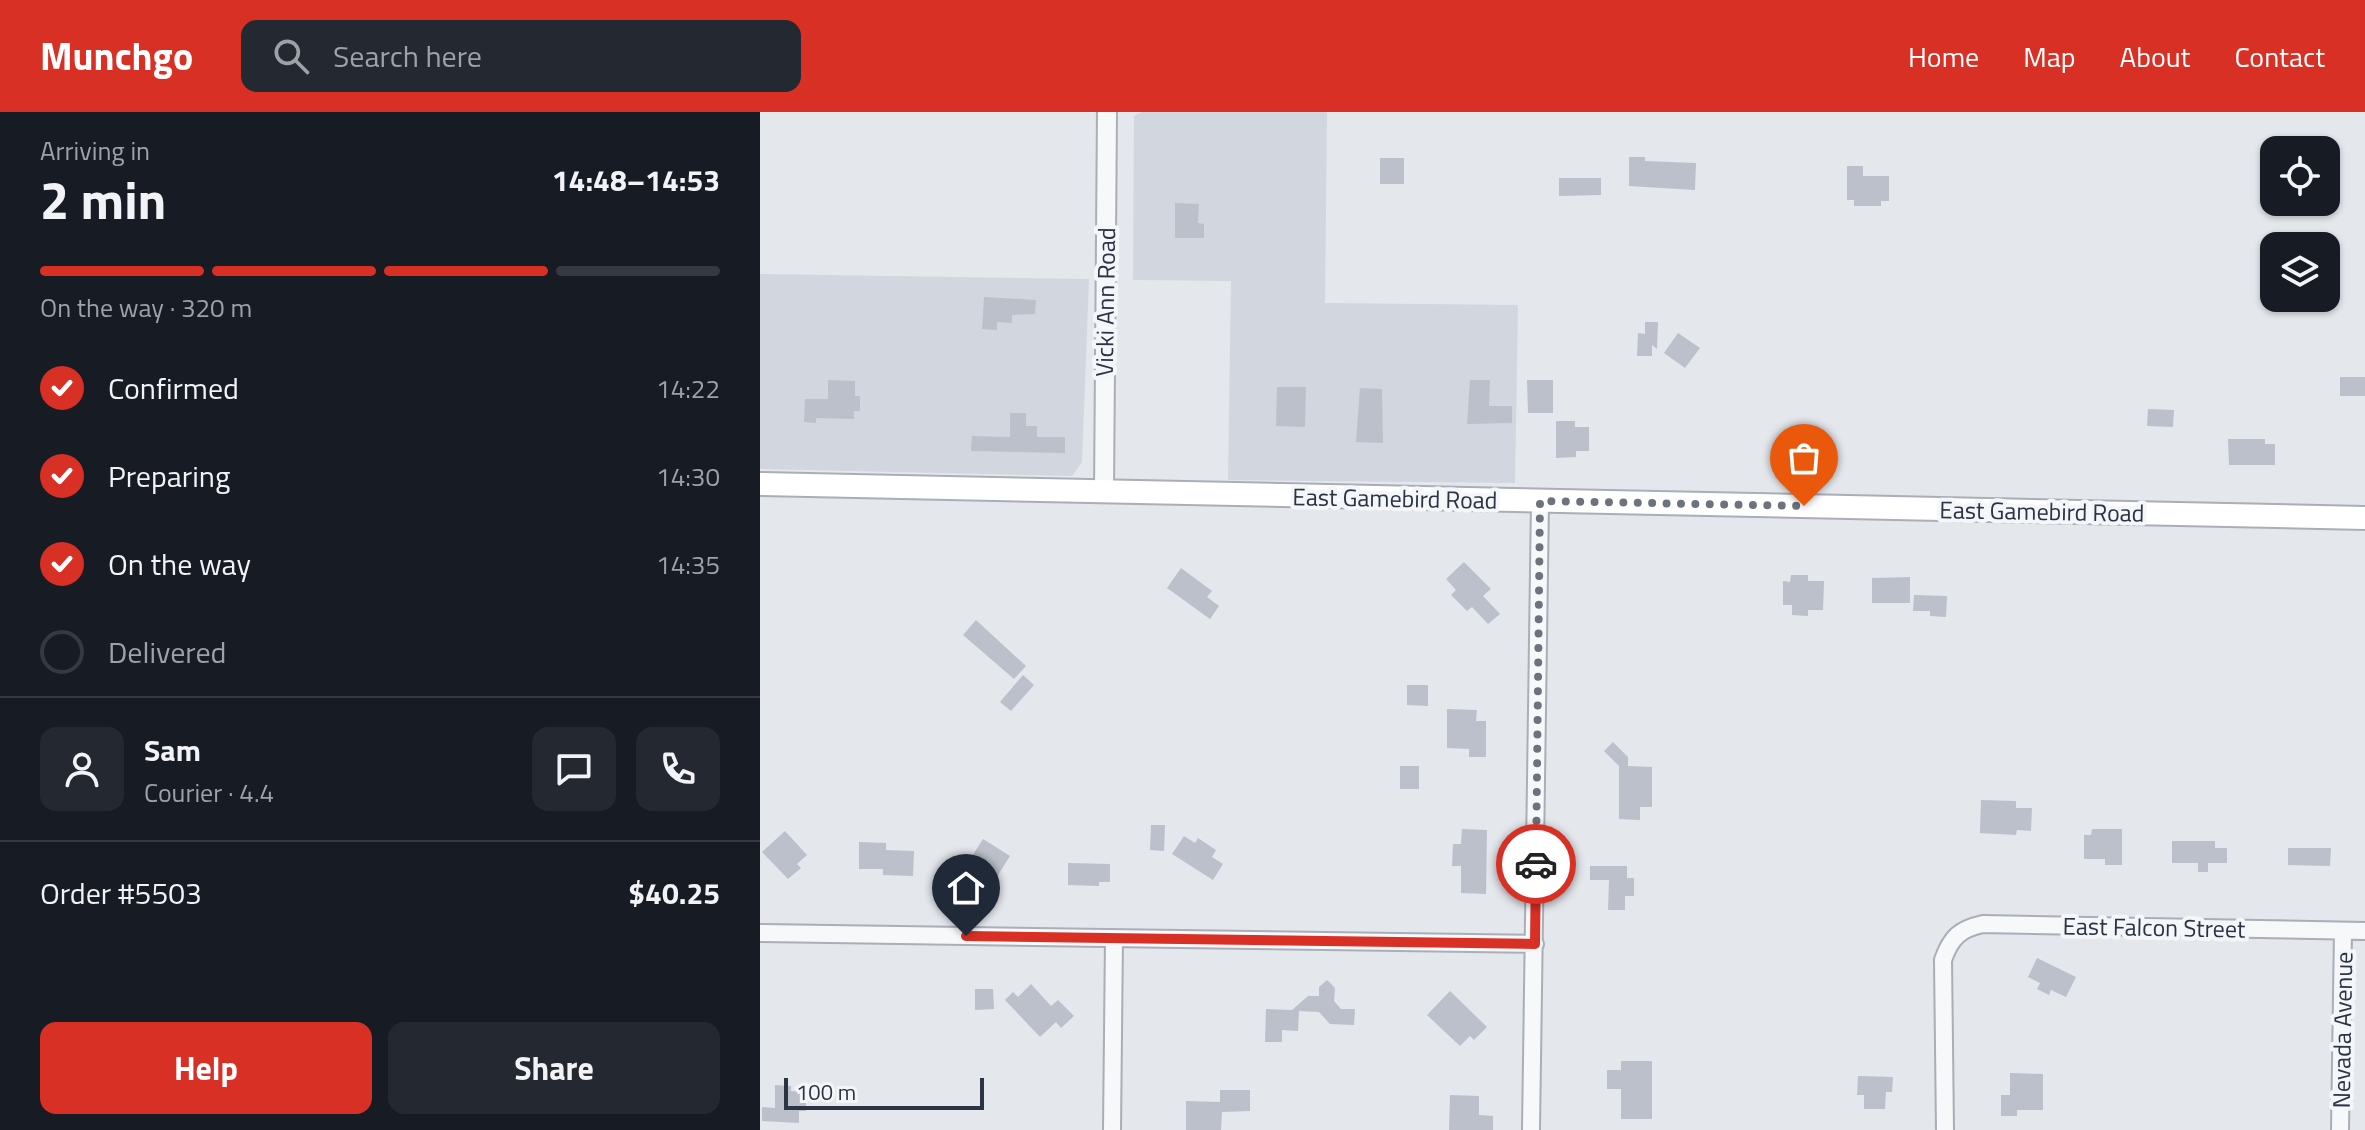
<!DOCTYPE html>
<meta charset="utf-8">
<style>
body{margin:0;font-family:"Titillium Web",sans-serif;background:#242831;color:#f1f3f6;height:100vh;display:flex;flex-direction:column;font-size:30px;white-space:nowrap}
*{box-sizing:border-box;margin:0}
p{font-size:26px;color:#9ea1a6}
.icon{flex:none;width:44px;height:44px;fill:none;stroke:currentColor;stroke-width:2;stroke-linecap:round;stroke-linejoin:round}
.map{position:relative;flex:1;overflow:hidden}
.sheet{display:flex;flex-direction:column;background:#171b24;width:760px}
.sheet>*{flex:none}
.tools{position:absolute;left:1500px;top:24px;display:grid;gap:16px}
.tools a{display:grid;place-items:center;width:80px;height:80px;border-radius:16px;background:#171b24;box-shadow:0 2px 6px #0004;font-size:40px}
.scale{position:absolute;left:24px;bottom:20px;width:200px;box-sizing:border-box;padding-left:8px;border:4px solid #2b3445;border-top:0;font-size:22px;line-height:28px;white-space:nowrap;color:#2b3445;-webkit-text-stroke:6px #f4f6f9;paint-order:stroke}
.pin{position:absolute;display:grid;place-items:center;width:68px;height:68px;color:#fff;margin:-82px -34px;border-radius:50% 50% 50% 0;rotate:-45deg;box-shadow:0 0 8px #0007}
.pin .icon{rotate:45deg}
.courier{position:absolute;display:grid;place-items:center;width:80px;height:80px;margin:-40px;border:6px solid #d93025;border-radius:50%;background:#fff;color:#222;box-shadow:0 2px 10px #0007}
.head em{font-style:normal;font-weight:700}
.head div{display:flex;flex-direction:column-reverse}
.head{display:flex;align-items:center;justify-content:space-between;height:136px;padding:0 40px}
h1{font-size:52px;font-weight:700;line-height:60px}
.bar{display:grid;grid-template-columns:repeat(4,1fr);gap:12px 8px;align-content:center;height:96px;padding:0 40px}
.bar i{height:10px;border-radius:6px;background:#363941}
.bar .active{background:#d93025}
.bar p{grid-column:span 4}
.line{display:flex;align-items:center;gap:20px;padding:0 40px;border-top:2px solid #363941}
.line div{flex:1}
.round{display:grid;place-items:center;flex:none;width:84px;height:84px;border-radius:16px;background:#242831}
ol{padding:0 40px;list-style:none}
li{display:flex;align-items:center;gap:24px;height:88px}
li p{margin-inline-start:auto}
li .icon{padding:8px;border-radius:50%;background:#d93025;color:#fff;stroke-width:4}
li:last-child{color:#9ea1a6}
li i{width:44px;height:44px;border:4px solid #363941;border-radius:50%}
.primary-button{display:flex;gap:16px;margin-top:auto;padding:16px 40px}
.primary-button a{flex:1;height:92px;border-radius:16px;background:#d93025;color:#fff;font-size:32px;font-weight:700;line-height:92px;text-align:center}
.primary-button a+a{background:#242831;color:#f1f3f6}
header{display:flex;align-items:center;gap:48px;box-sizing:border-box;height:112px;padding:0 40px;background:#d93025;color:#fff}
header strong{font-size:38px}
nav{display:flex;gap:44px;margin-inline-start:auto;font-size:28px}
.search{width:560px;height:72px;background:#242831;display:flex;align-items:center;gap:20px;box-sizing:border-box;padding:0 28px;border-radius:16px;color:#9ea1a6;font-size:30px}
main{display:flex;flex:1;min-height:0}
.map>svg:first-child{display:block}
.built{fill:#d2d6de}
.building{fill:#bbc0ca}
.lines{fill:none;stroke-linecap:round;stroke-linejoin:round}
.minor-casing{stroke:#a9aeb7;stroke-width:20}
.tertiary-casing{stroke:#a9aeb7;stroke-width:22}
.secondary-casing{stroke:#a9aeb7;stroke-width:26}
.minor{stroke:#f7f8fa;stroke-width:16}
.tertiary{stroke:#f7f8fa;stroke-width:18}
.secondary{stroke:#fff;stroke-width:22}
.done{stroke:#6c737f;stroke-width:8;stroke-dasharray:0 14.4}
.route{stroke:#d93025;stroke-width:10}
.labels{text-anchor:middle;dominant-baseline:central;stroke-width:8;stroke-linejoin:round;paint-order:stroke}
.street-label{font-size:24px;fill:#2b3445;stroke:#f4f6f9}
</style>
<header>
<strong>Munchgo</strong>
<div class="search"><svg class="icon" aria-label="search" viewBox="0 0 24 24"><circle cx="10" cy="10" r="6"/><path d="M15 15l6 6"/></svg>Search here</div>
<nav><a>Home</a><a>Map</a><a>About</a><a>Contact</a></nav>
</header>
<main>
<section class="sheet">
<div class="head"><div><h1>2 min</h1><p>Arriving in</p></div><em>14:48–14:53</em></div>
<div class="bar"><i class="active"></i><i class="active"></i><i class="active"></i><i></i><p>On the way · 320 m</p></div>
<ol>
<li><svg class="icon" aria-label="check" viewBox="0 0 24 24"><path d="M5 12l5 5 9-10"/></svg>Confirmed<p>14:22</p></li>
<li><svg class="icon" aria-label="check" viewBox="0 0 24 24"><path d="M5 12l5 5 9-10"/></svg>Preparing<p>14:30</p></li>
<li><svg class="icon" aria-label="check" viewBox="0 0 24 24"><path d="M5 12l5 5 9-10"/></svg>On the way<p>14:35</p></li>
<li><i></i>Delivered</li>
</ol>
<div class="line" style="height:144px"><a class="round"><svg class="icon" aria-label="person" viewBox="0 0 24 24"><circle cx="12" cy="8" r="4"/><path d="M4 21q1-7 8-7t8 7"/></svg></a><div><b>Sam</b><p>Courier · 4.4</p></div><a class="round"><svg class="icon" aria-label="chat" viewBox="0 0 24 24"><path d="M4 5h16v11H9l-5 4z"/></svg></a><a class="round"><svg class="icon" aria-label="phone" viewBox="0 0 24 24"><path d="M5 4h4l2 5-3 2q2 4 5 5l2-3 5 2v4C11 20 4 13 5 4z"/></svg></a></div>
<div class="line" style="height:104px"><div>Order #5503</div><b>$40.25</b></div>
<div class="primary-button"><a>Help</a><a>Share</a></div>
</section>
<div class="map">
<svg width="1605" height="1018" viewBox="0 0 1605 1018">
<rect width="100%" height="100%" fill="#e4e7ec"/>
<path class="built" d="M382 0H567L565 191 758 193 755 371 468 368 471 169 373 168 374 4Z
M0 162 329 167 322 350 312 364 0 357Z"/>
<path class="building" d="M869 45H885V49L936 51 935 78 869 74Z
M620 46H644V72H620Z
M1087 54H1103V64H1129V89H1121V94H1094V88H1087Z
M799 66H841V83L799 84Z
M415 91 439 92 438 111 444 112V126H415Z
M224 185 276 188 275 202 252 203V211L237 210V218L222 217Z
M885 210H898L897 237 892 233V244H877L878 221 885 222Z
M918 221 940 236 925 256 904 241Z
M1580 265H1605V284H1580Z
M68 268 95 269V284H100V299H94V307L56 306V311L44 310 45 287H68Z
M710 268H730L729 294H752V311L707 312Z
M767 268H793V301H768Z
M517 275H546L545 315 516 314Z
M600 276 622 277 623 331 596 330Z
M1388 297 1414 298 1413 315 1387 314Z
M250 301H266V314H277V325H305V341L211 339 212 324 250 325Z
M796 309H815V315H829V339H816V345L796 346Z
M1468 327H1505V332H1515V353H1469Z
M704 450 731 477 723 484 740 502 728 512 712 495 707 499 691 483 696 478 686 467Z
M421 456 452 479 447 485 459 494 450 507 407 476Z
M1031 463H1048V469H1064L1063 498H1048V504L1032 503V493H1023V469L1030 470Z
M1150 465V491H1112V466Z
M1154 483 1187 484 1186 505 1170 504V499H1153Z
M216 508 266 554 254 567 203 523Z
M263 563 274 573 251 599 240 590Z
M647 573H668V594L647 593Z
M687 597 717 598 716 609H726V645H709V637L687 636Z
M853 630 868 645V654L892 655V695H880V708L859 707V654L844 639Z
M640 654H659V677H640Z
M1221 688 1256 689V696H1272L1271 719 1257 718 1256 723 1220 721Z
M391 713H405L404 739 390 738Z
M702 717 727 718 726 782 701 781V754H692L693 732H701Z
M1332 717H1362V753H1345V747H1324V723H1331Z
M25 719 47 743 37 752 41 756 28 767 2 740Z
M424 724 435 731 438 726 456 738 452 745 463 752 453 768 412 742Z
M223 727 250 744 231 774 219 766 217 769 202 760Z
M1412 729H1455V736H1467V751H1448V760H1438V751H1412Z
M99 730 126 731V738L154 739 153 764 123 763V757H99Z
M1528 736H1571L1570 754 1528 753Z
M308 751 350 752V770H339V774L308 773Z
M830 754H867V766H874V784H865V798H848L849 768H830Z
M1277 846 1316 865 1306 885 1291 878 1289 883 1277 877 1280 871 1268 865Z
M567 868 575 876 574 889 581 897H595L594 913 570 912 559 900 539 899 538 919 522 918V930H505L506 897 532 898 548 884H559V875Z
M271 872 291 894 298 888 314 904 301 916 296 910 280 925 245 888 253 880 258 885Z
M215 877H233L234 897 215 898Z
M690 879 727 915 714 928 710 924 700 934 667 903Z
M861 949H892V1007H861V977H847V958H861Z
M1250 961 1283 962V998H1257V1004H1241V983H1250Z
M1098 964 1133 965 1132 980H1126L1125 997H1104V983H1097Z
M15 973 31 974V979L46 980V999H39V1011L2 1009V995L15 996Z
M460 978H490V999L462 1000 461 1018H426V989L460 990Z
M690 983 719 984V1003L733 1004V1018H689Z"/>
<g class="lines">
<defs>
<path id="minor" d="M0 821 775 832
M352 1018 354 826
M771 1018 780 389
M1185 1018 1183 848C1191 825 1200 817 1223 812L1605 819
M1580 1018 1583 819"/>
<path id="tertiary" d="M344 380 347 0"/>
<path id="secondary" d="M0 372 1605 406"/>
</defs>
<use href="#minor" class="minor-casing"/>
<use href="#tertiary" class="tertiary-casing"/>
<use href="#secondary" class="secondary-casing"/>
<use href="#minor" class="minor"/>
<use href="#tertiary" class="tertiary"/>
<use href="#secondary" class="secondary"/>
</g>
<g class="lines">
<path class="done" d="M776 752 780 389 1044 394"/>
<path class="route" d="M206 824 775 832 776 752"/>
</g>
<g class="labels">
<g class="street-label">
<text transform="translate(345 190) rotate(-89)">Vicki Ann Road</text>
<text transform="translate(635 386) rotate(1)">East Gamebird Road</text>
<text transform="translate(1282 399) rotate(1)">East Gamebird Road</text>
<text transform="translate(1394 815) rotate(1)">East Falcon Street</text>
<text transform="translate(1582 918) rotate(-89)">Nevada Avenue</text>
</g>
</g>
</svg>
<div class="tools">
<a><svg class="icon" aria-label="locate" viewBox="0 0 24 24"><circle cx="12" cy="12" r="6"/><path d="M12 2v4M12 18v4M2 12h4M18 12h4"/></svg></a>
<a><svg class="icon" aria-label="layers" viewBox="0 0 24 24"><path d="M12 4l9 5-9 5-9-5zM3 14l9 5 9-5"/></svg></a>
</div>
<div class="scale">100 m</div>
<div class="pin" style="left:1044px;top:394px;background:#ea580c"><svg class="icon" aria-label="bag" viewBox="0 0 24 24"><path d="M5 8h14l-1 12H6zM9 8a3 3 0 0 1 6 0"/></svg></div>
<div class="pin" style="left:206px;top:824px;background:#1f2937"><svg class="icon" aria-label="home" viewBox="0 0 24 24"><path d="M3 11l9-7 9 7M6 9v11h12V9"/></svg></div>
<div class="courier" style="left:776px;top:752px"><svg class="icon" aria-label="car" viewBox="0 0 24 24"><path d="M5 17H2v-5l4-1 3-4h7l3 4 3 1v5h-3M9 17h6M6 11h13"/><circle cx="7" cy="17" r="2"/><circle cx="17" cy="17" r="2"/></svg></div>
</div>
</main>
